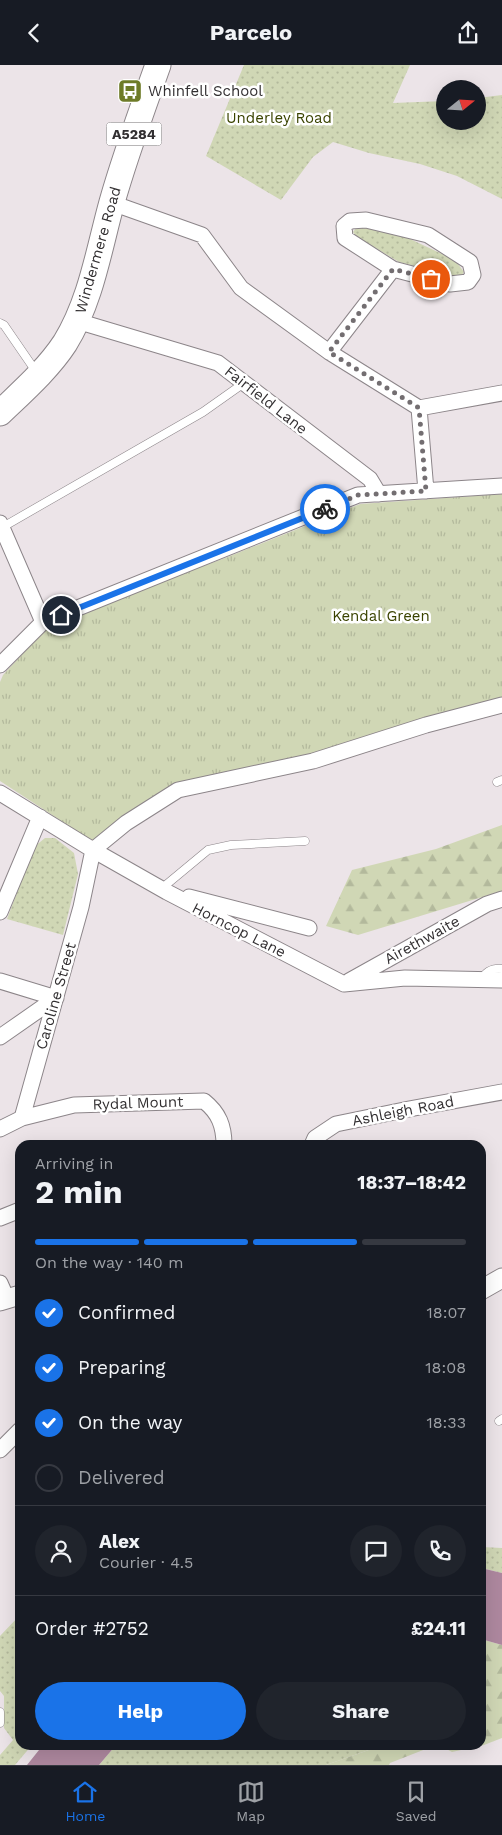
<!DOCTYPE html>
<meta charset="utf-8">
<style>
body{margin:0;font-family:"Work Sans",sans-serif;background:#20242c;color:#f1f3f6;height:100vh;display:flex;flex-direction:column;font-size:19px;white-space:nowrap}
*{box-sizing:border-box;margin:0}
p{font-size:16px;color:#9ea1a6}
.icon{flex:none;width:28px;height:28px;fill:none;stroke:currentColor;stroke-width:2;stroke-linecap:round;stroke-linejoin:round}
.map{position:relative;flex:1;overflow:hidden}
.side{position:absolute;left:15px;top:1075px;width:471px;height:610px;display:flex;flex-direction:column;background:#171b24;border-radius:15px;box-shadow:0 5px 20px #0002}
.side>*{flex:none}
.needle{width:32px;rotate:72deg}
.controls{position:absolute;left:436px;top:15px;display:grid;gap:10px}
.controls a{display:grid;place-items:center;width:50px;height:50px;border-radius:50%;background:#171b24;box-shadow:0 5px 20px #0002;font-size:25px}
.pin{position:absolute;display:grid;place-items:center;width:42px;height:42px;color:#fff;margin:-21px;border:2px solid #fff;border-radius:50%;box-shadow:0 1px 5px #0007}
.courier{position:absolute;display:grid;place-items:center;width:50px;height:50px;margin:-25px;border:4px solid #1a73e8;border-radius:50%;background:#fff;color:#222;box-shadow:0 1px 6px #0007}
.summary em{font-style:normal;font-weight:700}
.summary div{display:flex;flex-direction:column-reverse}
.summary{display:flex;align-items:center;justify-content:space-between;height:85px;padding:0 20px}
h1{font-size:32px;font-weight:700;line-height:38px}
.bar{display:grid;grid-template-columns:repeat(4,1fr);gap:8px 5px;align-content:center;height:60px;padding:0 20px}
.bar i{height:6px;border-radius:4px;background:#363941}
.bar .selected{background:#1a73e8}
.bar p{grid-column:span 4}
.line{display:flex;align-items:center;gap:12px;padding:0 20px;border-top:1px solid #363941}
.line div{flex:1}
.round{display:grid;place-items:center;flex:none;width:52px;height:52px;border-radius:26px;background:#20242c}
ol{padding:0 20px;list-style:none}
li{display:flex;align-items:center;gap:15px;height:55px}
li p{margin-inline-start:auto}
li .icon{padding:5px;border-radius:50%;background:#1a73e8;color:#fff;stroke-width:4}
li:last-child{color:#9ea1a6}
li i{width:28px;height:28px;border:2px solid #363941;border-radius:50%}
.cta{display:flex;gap:10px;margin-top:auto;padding:10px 20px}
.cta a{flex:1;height:58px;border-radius:30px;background:#1a73e8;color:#fff;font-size:20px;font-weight:700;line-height:58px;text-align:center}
.cta a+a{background:#20242c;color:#f1f3f6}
header{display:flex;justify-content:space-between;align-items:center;height:65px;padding:0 20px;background:#171b24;font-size:22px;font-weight:700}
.tab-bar{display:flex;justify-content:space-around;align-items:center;height:70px;border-top:1px solid #363941;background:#171b24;font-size:14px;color:#9ea1a6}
.tab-bar a{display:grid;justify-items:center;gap:2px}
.tab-bar .selected{color:#1a73e8}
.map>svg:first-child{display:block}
.grass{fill:url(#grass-dots)}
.forest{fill:url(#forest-firs)}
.park{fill:url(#park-tufts)}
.water{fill:#ae889f}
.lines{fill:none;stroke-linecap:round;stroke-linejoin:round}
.service-casing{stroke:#8c8589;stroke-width:9}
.minor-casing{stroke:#8c8589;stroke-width:17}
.tertiary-casing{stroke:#8c8589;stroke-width:21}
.trunk-casing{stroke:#8c8589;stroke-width:27}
.service{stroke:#fff;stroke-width:8}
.minor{stroke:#fff;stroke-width:15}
.tertiary{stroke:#fff;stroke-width:19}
.trunk{stroke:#fff;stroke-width:25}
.done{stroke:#736e71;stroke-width:5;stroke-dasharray:0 9}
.route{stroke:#1a73e8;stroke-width:6}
.labels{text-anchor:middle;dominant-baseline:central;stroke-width:5;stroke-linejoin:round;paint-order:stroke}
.shield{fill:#fff;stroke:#706d6f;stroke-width:1}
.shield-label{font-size:14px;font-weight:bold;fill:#322f31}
.poi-label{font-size:15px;fill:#322f31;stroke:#fff;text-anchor:start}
.park-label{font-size:15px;fill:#3a4300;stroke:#fff}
.street-label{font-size:15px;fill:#322f31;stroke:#fff}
</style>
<header><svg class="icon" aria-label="back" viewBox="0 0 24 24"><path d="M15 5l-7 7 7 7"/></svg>Parcelo<svg class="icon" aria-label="share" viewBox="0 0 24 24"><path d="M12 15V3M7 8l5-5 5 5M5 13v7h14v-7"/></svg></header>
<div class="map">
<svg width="502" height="1700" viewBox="0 0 502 1700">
<defs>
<pattern id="grass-dots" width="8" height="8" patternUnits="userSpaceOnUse" patternTransform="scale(1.25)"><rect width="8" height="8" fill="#d0d7b5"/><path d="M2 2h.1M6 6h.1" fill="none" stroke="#b3b99c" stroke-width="1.8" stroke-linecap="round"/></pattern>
<pattern id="forest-firs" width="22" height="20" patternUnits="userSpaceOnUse" patternTransform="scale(1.25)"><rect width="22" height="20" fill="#d0d7b5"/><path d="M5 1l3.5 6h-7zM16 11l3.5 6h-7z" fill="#b3b99c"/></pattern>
<pattern id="park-tufts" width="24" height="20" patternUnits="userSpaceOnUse" patternTransform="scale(1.25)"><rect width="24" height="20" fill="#d0d7b5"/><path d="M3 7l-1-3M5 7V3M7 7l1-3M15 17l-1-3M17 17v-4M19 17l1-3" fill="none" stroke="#b3b99c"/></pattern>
</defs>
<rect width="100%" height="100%" fill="#ece4e8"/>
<path class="grass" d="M244 0H410L393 38 445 36V56H478V33L502 30V134L457 111 420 99 369 88 333 77 313 92 281 135 206 91Z
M357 162 393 166 455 195 464 207 461 211H455L399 197 357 172 353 167Z
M45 773H55L74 788 78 809 63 870 7 854 34 782Z
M481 1482 502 1483V1508L481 1503Z
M20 1550V1680H32L15 1700H0V1690L13 1675 4 1663V1631L0 1626V1571Z
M116 1680H383L326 1700H99Z"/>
<path class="forest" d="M502 760V826L358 870 326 861 352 805 436 784Z
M481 1574 502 1580V1673L484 1680 452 1687 439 1680H481Z
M383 1680H436L390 1698 389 1700H326Z"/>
<path class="park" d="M502 429V633L422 655 326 687 175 722 92 776 0 716V617L3 610 52 557 225 493 360 439Z"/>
<path class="water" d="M481 1503 502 1508V1580L481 1574Z
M43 1680H116L99 1700H27Z"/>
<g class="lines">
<defs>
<path id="service" d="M0 258 4 260 37 308
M1 463 203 347 244 318
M497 717 502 715
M161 824 208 785 231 780 305 776
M481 915C486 906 492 903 502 904
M499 1356 502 1354
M0 1647V1658"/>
<path id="minor" d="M112 138 202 170 241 223 329 287 419 343 426 426
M77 256 218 298 370 414 379 429
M329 287 393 204 450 219 468 217 473 210 470 197 428 170 366 155 350 156 344 161 345 173 393 204
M419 343 502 328
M0 458 43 557
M0 600 43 557 358 430 502 421
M0 728 93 785 167 827 344 919 405 913 502 915
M189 832 309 863
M0 847 40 752
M0 916 56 933
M349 916 487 839 502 834
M0 972 56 933
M22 1053 74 1040 204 1036C219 1048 224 1061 224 1080
M0 1064 22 1053 81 842 93 785 126 758 178 725 313 696 426 660 502 640
M312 1080 315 1073 336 1059 409 1044 502 1027
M0 1153 20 1145
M0 1218 7 1234
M0 1385 20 1365"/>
<path id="tertiary" d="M481 1225 502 1213
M0 1236 20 1230"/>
<path id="trunk" d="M0 348C23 326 48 304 65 278 91 236 99 184 112 137 125 91 142 45 158 0"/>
</defs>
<use href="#service" class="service-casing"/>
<use href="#minor" class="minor-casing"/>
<use href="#tertiary" class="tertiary-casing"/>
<use href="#trunk" class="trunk-casing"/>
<use href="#service" class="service"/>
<use href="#minor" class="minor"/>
<use href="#tertiary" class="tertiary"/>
<use href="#trunk" class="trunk"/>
</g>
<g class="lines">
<path class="done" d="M325 444 358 430 426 426 419 343 329 287 393 204 431 214"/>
<path class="route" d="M61 550 325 444"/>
</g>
<defs>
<symbol id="bus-square" viewBox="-11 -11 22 22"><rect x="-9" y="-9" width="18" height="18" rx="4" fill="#6e7b28" stroke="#fff"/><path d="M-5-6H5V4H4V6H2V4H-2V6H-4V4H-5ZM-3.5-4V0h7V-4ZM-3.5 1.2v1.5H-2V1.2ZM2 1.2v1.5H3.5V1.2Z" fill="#fff"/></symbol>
</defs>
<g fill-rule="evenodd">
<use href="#bus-square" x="116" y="12" width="28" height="28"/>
</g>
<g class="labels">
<rect class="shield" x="106.5" y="57.5" width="55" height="23" rx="4"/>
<g class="shield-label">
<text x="134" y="69">A5284</text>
</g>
<g class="poi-label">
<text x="148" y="26">Whinfell School</text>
</g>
<g class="park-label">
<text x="279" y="53">Underley Road</text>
<text x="381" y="551">Kendal Green</text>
</g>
<g class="street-label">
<text transform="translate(98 185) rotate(-74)">Windermere Road</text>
<text transform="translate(266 335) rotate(38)">Fairfield Lane</text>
<text transform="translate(239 865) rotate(27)">Horncop Lane</text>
<text transform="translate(422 875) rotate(-29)">Airethwaite</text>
<text transform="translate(56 931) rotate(-74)">Caroline Street</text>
<text transform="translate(138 1038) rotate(-2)">Rydal Mount</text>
<text transform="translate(403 1046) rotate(-11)">Ashleigh Road</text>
</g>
</g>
</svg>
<div class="controls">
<a><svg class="needle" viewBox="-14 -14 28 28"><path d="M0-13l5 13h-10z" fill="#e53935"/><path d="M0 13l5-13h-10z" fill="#9ea1a6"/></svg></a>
</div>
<div class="pin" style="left:431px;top:214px;background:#ea580c"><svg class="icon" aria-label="bag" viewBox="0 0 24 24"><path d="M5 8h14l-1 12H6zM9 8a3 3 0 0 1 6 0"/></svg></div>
<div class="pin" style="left:61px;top:550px;background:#1f2937"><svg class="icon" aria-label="home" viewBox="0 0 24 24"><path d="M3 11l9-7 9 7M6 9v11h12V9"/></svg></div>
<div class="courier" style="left:325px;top:444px"><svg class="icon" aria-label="bike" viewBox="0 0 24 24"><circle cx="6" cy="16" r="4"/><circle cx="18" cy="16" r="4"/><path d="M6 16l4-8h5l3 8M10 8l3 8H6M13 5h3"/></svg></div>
<section class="side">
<div class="summary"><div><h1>2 min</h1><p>Arriving in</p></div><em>18:37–18:42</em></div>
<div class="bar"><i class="selected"></i><i class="selected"></i><i class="selected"></i><i></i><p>On the way · 140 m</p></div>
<ol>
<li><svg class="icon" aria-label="check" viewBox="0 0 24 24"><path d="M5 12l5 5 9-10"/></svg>Confirmed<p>18:07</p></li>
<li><svg class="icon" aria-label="check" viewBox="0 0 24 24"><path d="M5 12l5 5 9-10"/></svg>Preparing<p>18:08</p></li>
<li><svg class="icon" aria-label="check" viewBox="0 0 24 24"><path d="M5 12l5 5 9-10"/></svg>On the way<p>18:33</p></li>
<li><i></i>Delivered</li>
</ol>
<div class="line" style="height:90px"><a class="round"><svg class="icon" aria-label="person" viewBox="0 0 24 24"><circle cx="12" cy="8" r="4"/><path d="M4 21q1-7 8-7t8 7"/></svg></a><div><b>Alex</b><p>Courier · 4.5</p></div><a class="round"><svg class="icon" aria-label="chat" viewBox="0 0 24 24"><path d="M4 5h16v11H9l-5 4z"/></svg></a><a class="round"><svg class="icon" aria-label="phone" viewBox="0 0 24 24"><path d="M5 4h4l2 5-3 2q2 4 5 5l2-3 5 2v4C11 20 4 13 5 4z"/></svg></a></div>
<div class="line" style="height:65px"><div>Order #2752</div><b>£24.11</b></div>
<div class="cta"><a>Help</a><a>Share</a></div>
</section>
</div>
<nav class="tab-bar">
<a class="selected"><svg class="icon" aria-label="home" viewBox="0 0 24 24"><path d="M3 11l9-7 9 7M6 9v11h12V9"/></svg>Home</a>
<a><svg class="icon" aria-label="map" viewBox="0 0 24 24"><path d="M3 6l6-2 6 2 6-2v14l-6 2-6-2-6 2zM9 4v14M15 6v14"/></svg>Map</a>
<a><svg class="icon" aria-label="saved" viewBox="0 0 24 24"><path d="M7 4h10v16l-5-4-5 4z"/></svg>Saved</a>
</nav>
